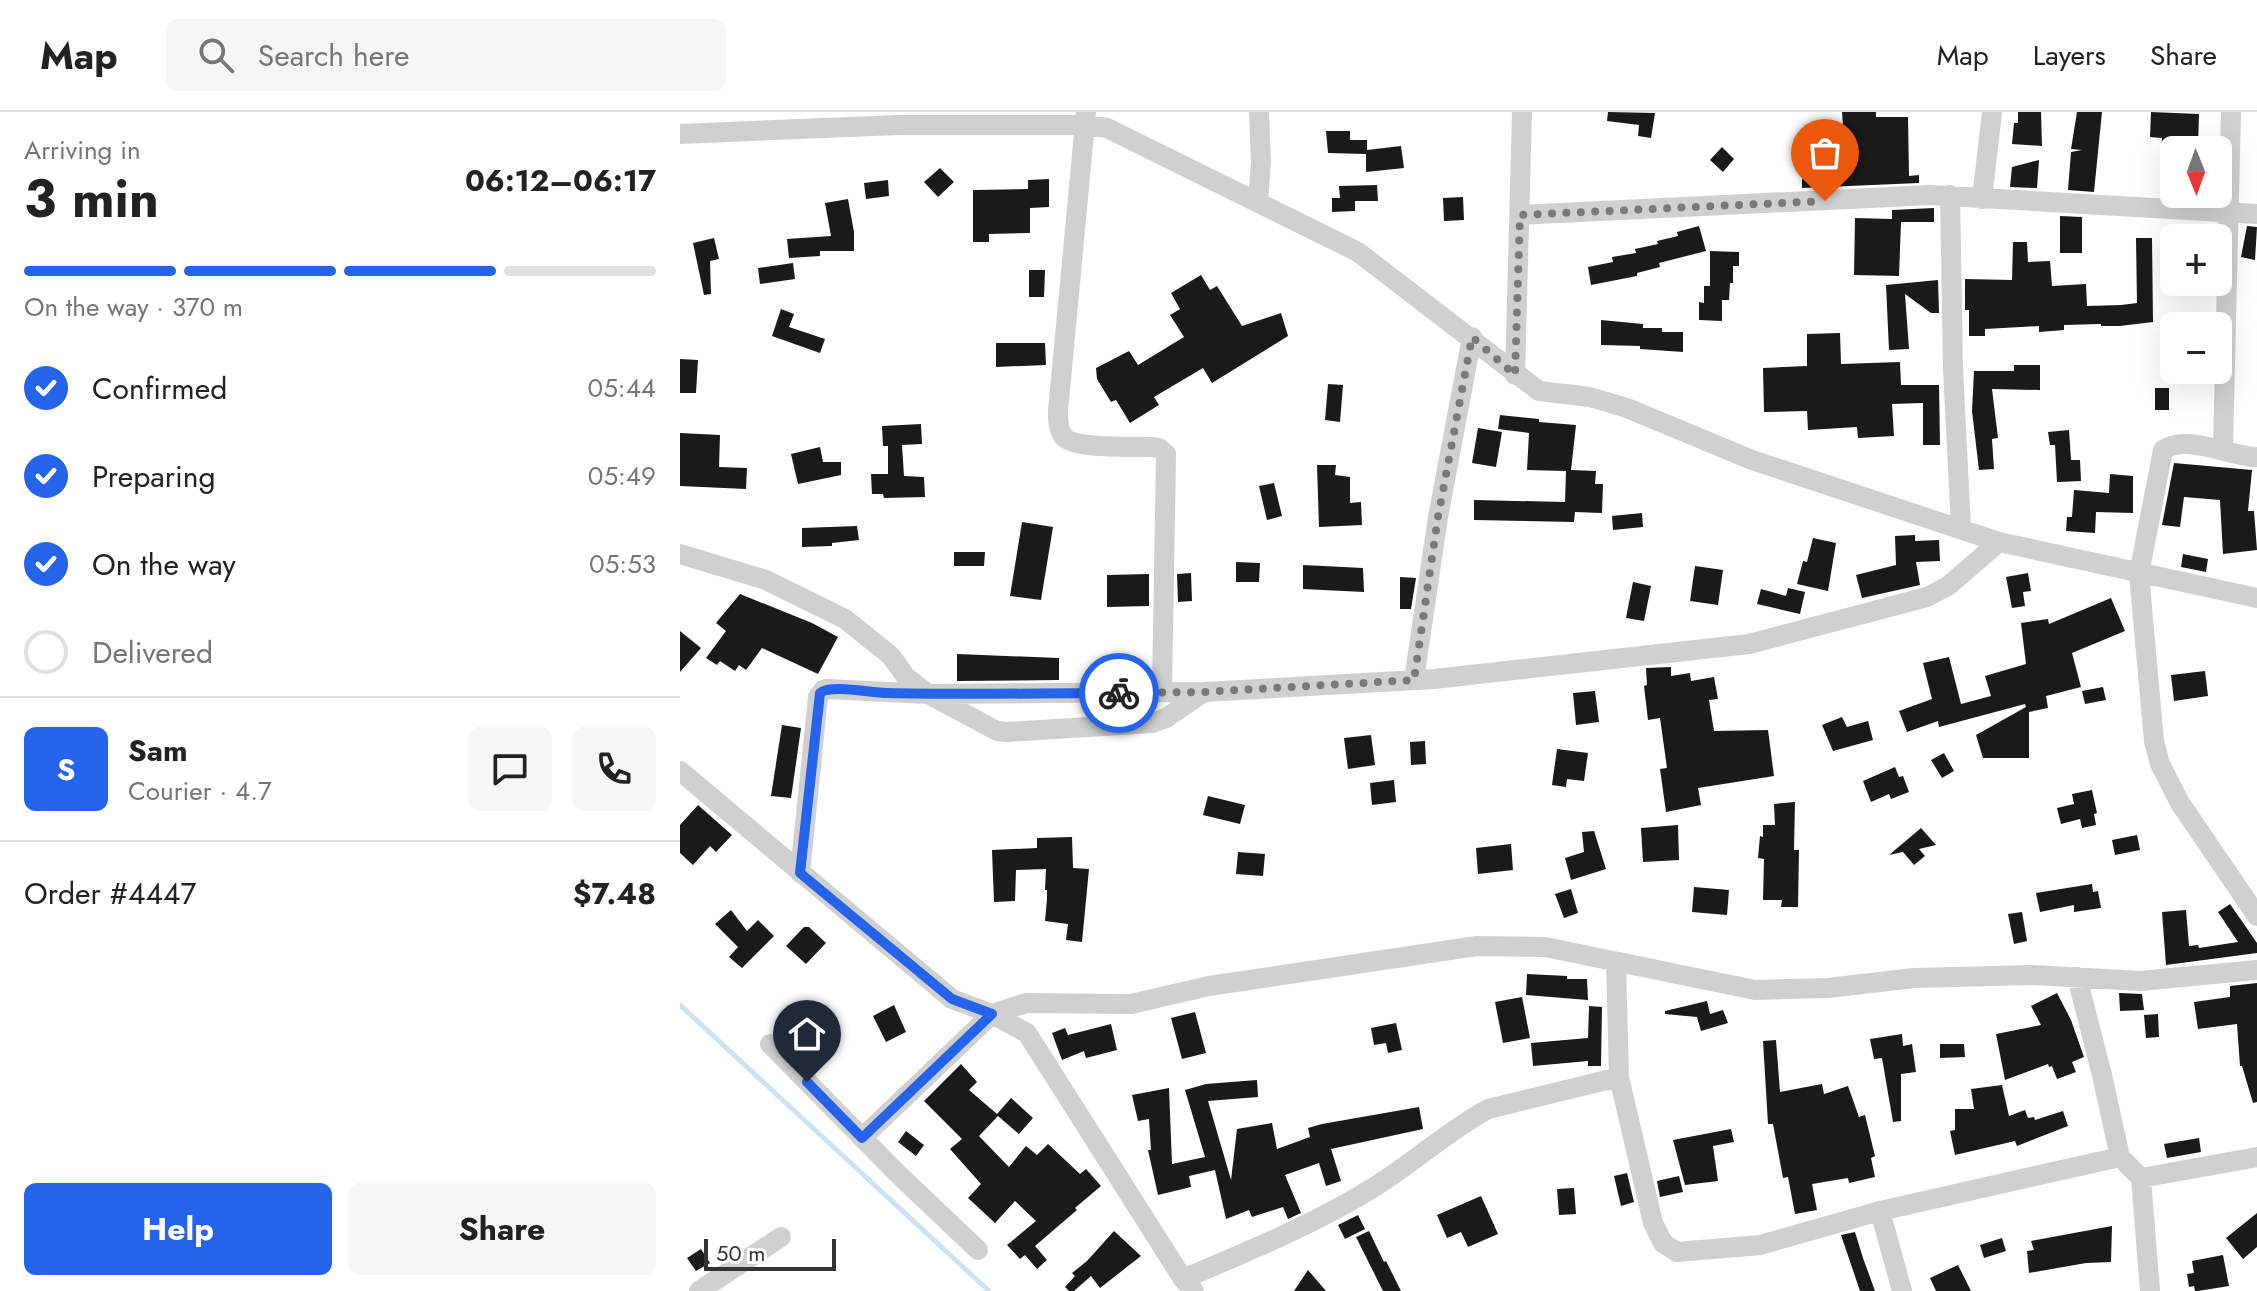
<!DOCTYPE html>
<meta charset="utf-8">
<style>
body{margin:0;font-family:Jost,sans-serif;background:#f6f6f6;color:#222;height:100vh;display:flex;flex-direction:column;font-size:30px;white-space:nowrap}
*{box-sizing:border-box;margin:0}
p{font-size:26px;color:#767676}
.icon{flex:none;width:44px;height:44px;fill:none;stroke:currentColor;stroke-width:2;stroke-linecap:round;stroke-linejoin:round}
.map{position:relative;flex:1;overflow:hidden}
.side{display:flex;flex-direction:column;background:#fff;width:680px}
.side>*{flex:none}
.needle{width:52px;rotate:179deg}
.tools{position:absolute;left:1480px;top:24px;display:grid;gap:16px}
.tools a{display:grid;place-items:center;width:72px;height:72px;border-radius:12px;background:#fff;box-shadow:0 8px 32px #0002;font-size:40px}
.scale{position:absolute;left:24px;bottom:20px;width:132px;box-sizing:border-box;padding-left:8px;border:4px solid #333;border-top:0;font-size:22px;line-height:28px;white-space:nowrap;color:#333;-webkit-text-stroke:6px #fff;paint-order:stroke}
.pin{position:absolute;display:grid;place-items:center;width:68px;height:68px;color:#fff;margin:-82px -34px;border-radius:50% 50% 50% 0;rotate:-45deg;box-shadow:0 0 8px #0007}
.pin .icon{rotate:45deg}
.courier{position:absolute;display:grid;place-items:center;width:80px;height:80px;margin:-40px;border:6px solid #2563eb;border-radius:50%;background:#fff;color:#222;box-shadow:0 2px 10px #0007}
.overview em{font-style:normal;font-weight:700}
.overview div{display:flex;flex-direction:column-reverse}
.overview{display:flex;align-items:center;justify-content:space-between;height:136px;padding:0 24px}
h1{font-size:52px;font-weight:700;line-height:60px}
.bar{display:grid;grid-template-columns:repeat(4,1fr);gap:12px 8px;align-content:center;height:96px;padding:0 24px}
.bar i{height:10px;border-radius:6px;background:#e0e0e0}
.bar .active{background:#2563eb}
.bar p{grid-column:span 4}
.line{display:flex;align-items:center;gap:20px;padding:0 24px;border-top:2px solid #e0e0e0}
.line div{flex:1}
.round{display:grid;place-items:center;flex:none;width:84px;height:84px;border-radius:12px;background:#f6f6f6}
ol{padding:0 24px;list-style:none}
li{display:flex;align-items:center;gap:24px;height:88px}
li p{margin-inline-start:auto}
li .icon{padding:8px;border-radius:50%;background:#2563eb;color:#fff;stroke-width:4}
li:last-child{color:#767676}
li i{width:44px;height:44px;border:4px solid #e0e0e0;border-radius:50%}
.cta{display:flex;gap:16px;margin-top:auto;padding:16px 24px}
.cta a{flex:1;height:92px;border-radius:12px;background:#2563eb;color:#fff;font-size:32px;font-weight:700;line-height:92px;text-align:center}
.cta a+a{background:#f6f6f6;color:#222}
header{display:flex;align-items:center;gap:48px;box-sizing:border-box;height:112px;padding:0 40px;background:#fff;border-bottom:2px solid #e0e0e0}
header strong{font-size:38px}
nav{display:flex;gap:44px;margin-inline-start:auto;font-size:28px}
.search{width:560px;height:72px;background:#f6f6f6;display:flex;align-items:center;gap:20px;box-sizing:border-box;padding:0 28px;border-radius:12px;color:#767676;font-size:30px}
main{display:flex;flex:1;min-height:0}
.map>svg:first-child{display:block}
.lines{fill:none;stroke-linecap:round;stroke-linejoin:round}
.stream{stroke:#cfe2ee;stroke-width:5}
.building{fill:#1a1a1a}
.street{stroke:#d0d0d0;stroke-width:20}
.done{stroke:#7a7a7a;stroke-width:8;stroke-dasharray:0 14.4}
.route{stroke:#2563eb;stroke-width:10}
</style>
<header>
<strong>Map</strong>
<div class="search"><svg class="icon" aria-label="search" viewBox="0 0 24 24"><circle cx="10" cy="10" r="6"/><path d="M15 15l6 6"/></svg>Search here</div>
<nav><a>Map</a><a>Layers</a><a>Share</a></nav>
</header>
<main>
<section class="side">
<div class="overview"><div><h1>3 min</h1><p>Arriving in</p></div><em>06:12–06:17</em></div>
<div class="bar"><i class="active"></i><i class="active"></i><i class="active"></i><i></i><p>On the way · 370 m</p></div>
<ol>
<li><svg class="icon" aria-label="check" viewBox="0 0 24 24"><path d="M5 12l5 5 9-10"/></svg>Confirmed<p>05:44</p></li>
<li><svg class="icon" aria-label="check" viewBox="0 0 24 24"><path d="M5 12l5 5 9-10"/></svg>Preparing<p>05:49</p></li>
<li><svg class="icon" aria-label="check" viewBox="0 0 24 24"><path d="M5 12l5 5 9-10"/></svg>On the way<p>05:53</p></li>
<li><i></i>Delivered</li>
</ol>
<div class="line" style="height:144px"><b class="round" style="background:#2563eb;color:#fff">S</b><div><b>Sam</b><p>Courier · 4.7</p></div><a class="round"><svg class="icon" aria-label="chat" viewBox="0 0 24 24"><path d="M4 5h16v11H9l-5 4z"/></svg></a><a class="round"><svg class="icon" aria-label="phone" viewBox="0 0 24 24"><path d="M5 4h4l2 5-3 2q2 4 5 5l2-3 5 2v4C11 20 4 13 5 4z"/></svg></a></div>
<div class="line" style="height:104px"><div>Order #4447</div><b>$7.48</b></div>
<div class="cta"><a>Help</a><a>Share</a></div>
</section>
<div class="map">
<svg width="1577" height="1179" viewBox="0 0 1577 1179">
<rect width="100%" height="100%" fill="#fff"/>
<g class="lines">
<path class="stream" d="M0 893 309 1179"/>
</g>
<path class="building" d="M928 0 975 1 971 26 958 24 959 13 927 9Z
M1162 0H1196V5H1228L1229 64 1239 63V71L1122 76V67H1145L1144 52 1166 51Z
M1338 0H1361L1362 34 1332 32 1334 11H1338Z
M1397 0H1422L1414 80 1388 78 1391 40 1402 38 1391 37Z
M1471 0 1519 2 1518 34H1504V38H1481L1482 26 1470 25Z
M646 19H670V28H687V38L721 34 724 56 686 60V42L648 41Z
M1042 35 1054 47 1043 60 1030 48Z
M1359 48 1357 76 1330 75 1332 55Z
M260 56 274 70 258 85 244 70Z
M369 67V95L350 96V121L309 122V130H293V78L348 77V68Z
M208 68 209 84 186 87 184 71Z
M697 73 698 89H675V99L652 100V86H660L659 74Z
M783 85 784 108 764 109 763 86Z
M168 87 174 120V139H140V144L109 146 107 127 151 124 145 91Z
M1254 96V110H1221L1219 164 1174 163 1175 106 1212 107V98Z
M1380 104 1402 105V141H1380Z
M1019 114 1026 139 979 151 980 155 957 161V164L911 173 908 155 933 150 932 145 956 141 955 137 978 132 977 129 998 124 997 120Z
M1567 114 1577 115 1575 148 1561 145Z
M34 126 39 147 30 149 31 182 24 183 13 131Z
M1456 126H1472L1473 210 1440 214H1421V212L1384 213V218L1359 220V214L1305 217V224H1289V198H1285V167L1332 168 1333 130H1347L1348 150 1370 149 1372 174 1406 172 1407 194 1441 193 1457 191Z
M1030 139 1059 140V154H1053V171H1050L1049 188H1042V209L1019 208V190L1024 191V174H1030Z
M113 151 115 167 80 172 78 156Z
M349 158H365L364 185H349Z
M521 163 530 178 537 174 562 214 601 201 608 224 532 271 523 256 474 285 479 293 450 311 436 288 431 290 417 267 416 256 449 239 458 253 504 225 490 203 500 197 491 181Z
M1258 168 1259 201H1251L1225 182 1229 237 1209 238 1206 173Z
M101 197 114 202 109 215 145 227 140 241 92 224Z
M921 208 963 212V216H982V220H1003V240L960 237V234L921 233Z
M1160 221 1161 252 1220 250 1221 273H1259L1260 333H1243V291L1212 292 1214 324 1178 326 1177 315 1128 318 1127 299 1084 300 1083 256 1127 254V222Z
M316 231H365L366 253 316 255Z
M0 247 18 248 16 281H0Z
M1334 253H1360V278L1312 277 1318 326 1312 327 1314 357 1299 358 1292 299 1294 259H1334Z
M648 272 663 273 660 310 645 308Z
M1475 276H1489V298H1475Z
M820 303 859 307V310L896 313 891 358 916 359 915 372H923L922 401 895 400 894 410 794 408V388L885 390 886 359 847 358 849 321 818 317Z
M241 312 242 332 222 333 224 364 244 365 245 385 204 386 203 382H192L191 362H208V334H203L202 314Z
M798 316 822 320 816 355 792 351Z
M1389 318 1391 348H1400L1401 369 1377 370 1375 333H1370L1368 320Z
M0 321 40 323 39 355 67 356 66 377 0 374Z
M140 335 143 350H161V363L118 372 111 342Z
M1494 351 1572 358 1568 399H1574L1577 438 1543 442 1540 388 1504 385 1500 415 1482 413Z
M637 353H656L655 363 670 365V391L681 390 682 413 639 415Z
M1430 362 1453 364V401L1416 400 1415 421 1386 419 1387 405H1392L1394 378 1429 381Z
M594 371 602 404 587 408 579 374Z
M962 401 963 415 933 418 932 404Z
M342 410 373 415 361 488 330 484Z
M177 414 179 428 152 431V434L122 435V416Z
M1235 423V429L1259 428 1260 449 1236 450 1240 473 1182 486 1176 463 1216 453 1215 424Z
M1133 426 1156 431 1148 479 1117 472 1123 449 1127 450Z
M274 440H305L304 454H274Z
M1503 442 1528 447 1526 460 1501 455Z
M556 450 580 451 579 470H556Z
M623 453 683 456 684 480 623 477Z
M1015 454 1043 458 1038 493 1010 489Z
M511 461 512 489 498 490 497 462Z
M1348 461 1351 479 1343 480 1345 494 1332 496 1326 465Z
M469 462V494L427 495V463Z
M720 465 736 466 731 497H720Z
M953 470 971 474 964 509 946 506Z
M1108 476 1125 480 1120 502 1077 492 1081 477 1106 484Z
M60 482 132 511 158 525 138 562 82 536 66 558 59 553 55 559 40 549 37 553 26 546 46 519 36 511Z
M1431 486 1445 519 1392 541 1401 575 1366 584 1368 596 1349 600V646H1303L1296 623 1346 595 1345 592 1259 615 1258 609 1227 620 1219 599 1252 587 1243 551 1269 545 1281 592 1311 584 1305 564 1346 552 1341 511 1368 507 1369 512Z
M0 519 21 536 0 560Z
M277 542 379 546V568L277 569Z
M991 555V564L1010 561 1011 569 1034 565 1038 587 1029 588 1034 619 1088 618 1094 664 1018 676 1021 693 986 700 980 657 987 656 980 606 968 608 964 574 967 573 966 556Z
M1525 559 1528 584 1494 589 1491 563Z
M1423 575 1426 588 1405 592 1402 579Z
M915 579 919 610 896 613 893 581Z
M1162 605 1167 615 1188 609 1193 628 1153 639 1142 613Z
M102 613 121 616 111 686 91 684Z
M691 623 695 653 668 657 664 626Z
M745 629 746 652 731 653 730 630Z
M877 637 908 641 904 669 887 667 886 675 872 673Z
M1264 641 1274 659 1262 666 1251 648Z
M1215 655 1219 665 1223 664 1229 680 1211 687 1209 682 1191 690 1183 669Z
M714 668 716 690 692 693 690 671Z
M1412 678 1417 701 1414 702 1416 713 1402 716 1400 707 1381 712 1377 696 1394 692 1392 682Z
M528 684 565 693 560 712 523 703Z
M1115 690 1114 738H1119L1118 795H1101L1102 788H1083L1084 747 1078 746 1080 724 1083 725V713H1095L1094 692Z
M18 693 52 723 36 740 30 734 13 753 0 741V713Z
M998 713 999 748 963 750 961 716Z
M1241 716 1256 733 1239 737 1245 744 1234 753 1223 740 1209 743Z
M914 719 926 757 891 768 885 746 904 740 902 720Z
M1457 723 1460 738 1435 743 1432 728Z
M392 725 393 756 409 757 402 830 386 828 388 812 365 809 367 787V778H365L366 757 336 758 335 789 314 790 312 738 357 736V726Z
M831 732 833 758 798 762 796 736Z
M558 740 585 742 583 764 556 762Z
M1412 772 1413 780 1418 779 1421 796 1394 800V793L1360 800 1356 781Z
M1014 775 1049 778 1047 803 1012 800Z
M891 777 898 801 884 806 875 782Z
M1550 792 1577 831V841L1486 853 1482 800 1506 798 1509 834 1518 833 1519 836 1558 830 1538 800Z
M51 798 67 819 78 808 94 824 62 856 49 845 58 835 35 812Z
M1342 800 1347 829 1334 832 1328 802Z
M124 815H129L146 831 126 852 106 834Z
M847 862 887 864V867H907L908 888 846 883Z
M1577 871V990L1573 991 1562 954H1560L1557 912 1518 917 1514 890 1550 885V874Z
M1377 881 1391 908 1404 945 1392 950 1396 960 1377 967 1372 954 1369 955 1368 952 1325 968 1316 922 1361 913 1351 894Z
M1439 881 1462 882 1464 898 1440 899Z
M842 885 850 926 823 931 815 890Z
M1027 889 1030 902 1043 898 1048 911 1021 919 1017 905 985 902V899Z
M214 893 226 920 206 930 193 904Z
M909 894 922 895 921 954H908V949L853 954 851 931 908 926Z
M515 900 526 941 502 947 491 906Z
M1478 902 1479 925 1466 926 1464 903Z
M716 911 722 938 708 941 706 931 694 933 691 916Z
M431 912 437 938 406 946 404 939 382 948 372 921 385 916 388 923Z
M1222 922 1223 934 1232 932 1236 960 1221 962V1009L1213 1010 1202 946 1194 947 1190 927Z
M1096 928 1100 980 1142 972 1144 982 1168 974 1179 1005 1185 1003 1195 1044 1191 1046 1195 1065 1169 1071 1168 1066 1132 1072 1137 1098 1115 1102 1108 1065 1103 1066 1093 1012H1088L1083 929Z
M1260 932H1284L1285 945 1260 946Z
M281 952 297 970 289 978 317 1002 331 986 353 1006 339 1022 318 1004 299 1024 329 1055 346 1034 357 1043 368 1032 400 1062 406 1057 421 1074 395 1096 397 1098 355 1134 367 1148 357 1157 345 1143 340 1147 327 1133 356 1109 335 1089 315 1111 288 1086 301 1072 270 1037 282 1027 244 989Z
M577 968 578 985 528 989 551 1068 557 1017 592 1011 597 1037 630 1025 628 1016 642 1012 739 995 743 1017 651 1037 661 1069 646 1074 639 1051 605 1063 621 1101 608 1107 603 1095 572 1105 569 1098 546 1107 535 1058 509 1064 511 1075 478 1083 468 1038H471L469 1007 458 1009 452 983 489 976 492 1052 525 1045 505 978 526 972Z
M1322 973 1329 1004 1345 998 1348 1006 1354 1005 1355 1008 1383 999 1388 1014 1337 1034 1335 1029 1275 1043 1270 1019 1275 1018V997H1294L1291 977Z
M1051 1017 1054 1030 1033 1034 1038 1069 1005 1073 993 1028Z
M226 1019 244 1033 236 1044 218 1030Z
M1519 1026 1521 1040 1487 1046 1484 1032Z
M947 1061 954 1090 941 1094 934 1064Z
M999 1064 1003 1080 980 1085 977 1069Z
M894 1076 896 1102 879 1103 877 1077Z
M801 1084 818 1122 788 1135 781 1120 767 1126 757 1103Z
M1577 1101V1135L1563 1147 1546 1126Z
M678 1103 685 1117 665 1127 658 1113Z
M1432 1114 1431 1150 1406 1151 1349 1161 1347 1139 1354 1138 1351 1129Z
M434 1119 461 1144 420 1176 411 1164 394 1179H389L385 1175 395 1164 392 1161 407 1149Z
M689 1119 704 1150 706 1149 721 1179H703L676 1125Z
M1175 1120 1183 1146 1195 1179H1180L1161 1123Z
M1322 1126 1326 1139 1304 1146 1300 1133Z
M21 1137 30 1151 16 1159 7 1146Z
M1543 1143 1549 1174 1518 1179H1515L1514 1174 1509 1175 1507 1162 1514 1161 1512 1149Z
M1278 1153 1291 1179H1256L1250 1166Z
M628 1158 646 1179H614Z"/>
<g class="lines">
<path class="street" d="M406 0 378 299C378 307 378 317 383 324 394 338 453 334 472 335L479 336 486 342 482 580
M0 22 218 13H406L427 16 678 140 859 279 910 285 947 296 1072 348 1319 430 1577 486
M1270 83 1273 256 1281 417
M1302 87 1312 0
M578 89 581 51 579 0
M840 103 1250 83 1577 102
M835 263 842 0
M1543 336 1551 0
M1577 345C1551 345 1507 321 1483 338L1459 462 1474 629 1480 652 1500 691 1577 804
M0 442 86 468 165 507 211 544 226 565 248 582 317 619 327 620 472 611 486 606 524 580
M734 568 758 405 792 225
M0 659 272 887 312 902 347 921 503 1167 514 1179
M120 761 138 585 143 578 147 577 248 582 524 580 754 567 1069 532 1247 485 1268 474 1319 430
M936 850 939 965 973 1111 983 1131 997 1140 1080 1133 1200 1099 1440 1045 1422 963 1397 865
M90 932 218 1062 298 1138
M182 1026 312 902 346 891 451 892 529 874 797 834 865 835 1075 878 1148 876 1234 866 1352 863 1460 869 1577 858
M1440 1045 1461 1066 1577 1045
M1461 1066 1470 1179
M1200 1099 1222 1179
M503 1167C569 1139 635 1112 696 1074 734 1050 768 1019 808 997L939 965
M19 1179 101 1125"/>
</g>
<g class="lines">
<path class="done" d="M439 581 524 580 734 568 758 405 792 225 835 263 840 103 1145 89"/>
<path class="route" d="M127 970 182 1026 312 902 272 887 120 761 140 581C151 572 190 581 206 581 284 583 362 581 439 581"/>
</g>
</svg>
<div class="tools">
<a><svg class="needle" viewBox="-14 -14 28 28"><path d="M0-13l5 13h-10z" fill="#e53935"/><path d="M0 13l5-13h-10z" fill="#767676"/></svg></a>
<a>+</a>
<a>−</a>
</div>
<div class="scale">50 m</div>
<div class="pin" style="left:1145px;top:89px;background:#ea580c"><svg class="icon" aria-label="bag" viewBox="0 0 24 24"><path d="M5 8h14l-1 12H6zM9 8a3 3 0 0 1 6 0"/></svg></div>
<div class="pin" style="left:127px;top:970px;background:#1f2937"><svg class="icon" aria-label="home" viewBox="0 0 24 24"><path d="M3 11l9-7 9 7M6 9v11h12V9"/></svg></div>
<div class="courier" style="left:439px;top:581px"><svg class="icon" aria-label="bike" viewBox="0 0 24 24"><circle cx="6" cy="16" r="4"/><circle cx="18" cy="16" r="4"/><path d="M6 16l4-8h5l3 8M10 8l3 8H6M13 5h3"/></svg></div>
</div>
</main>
